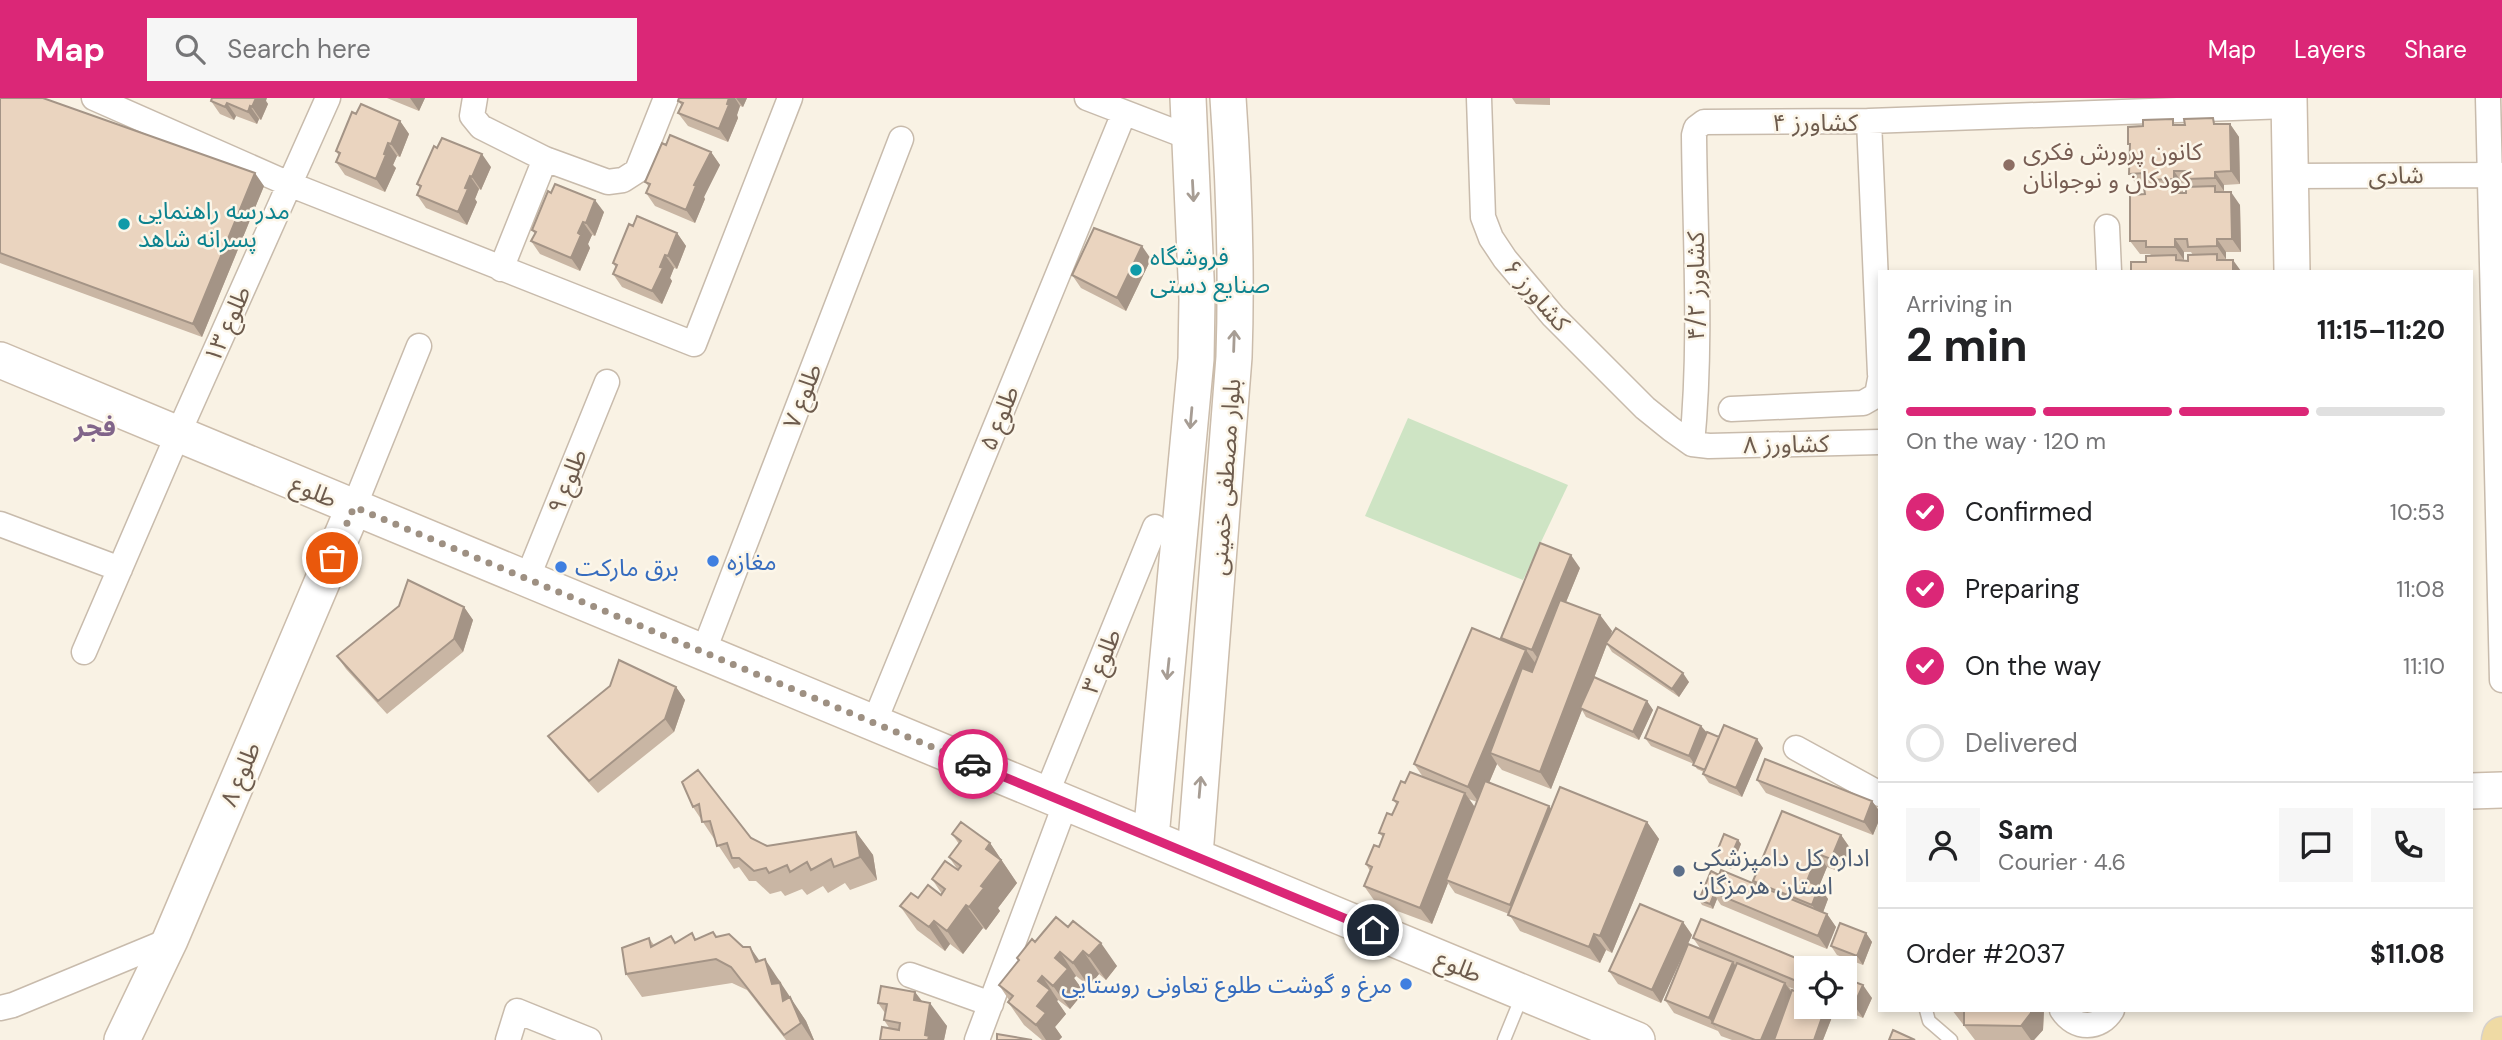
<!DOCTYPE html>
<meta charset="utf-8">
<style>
body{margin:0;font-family:"DM Sans","Noto Sans Arabic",sans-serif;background:#f6f6f6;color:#202124;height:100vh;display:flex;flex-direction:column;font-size:26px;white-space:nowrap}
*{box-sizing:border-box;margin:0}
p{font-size:23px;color:#757577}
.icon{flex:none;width:38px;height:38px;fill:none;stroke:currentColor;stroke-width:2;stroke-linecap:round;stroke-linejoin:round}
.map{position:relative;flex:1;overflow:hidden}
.details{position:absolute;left:1878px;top:172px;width:595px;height:742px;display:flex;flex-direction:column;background:#fff;border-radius:0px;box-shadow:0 4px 10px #0003}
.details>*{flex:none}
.controls{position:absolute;left:1794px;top:858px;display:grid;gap:14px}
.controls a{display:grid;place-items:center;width:63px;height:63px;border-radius:0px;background:#fff;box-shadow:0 4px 10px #0003;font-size:35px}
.pin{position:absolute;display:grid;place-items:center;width:60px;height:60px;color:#fff;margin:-30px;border:4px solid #fff;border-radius:50%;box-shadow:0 2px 7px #0007}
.courier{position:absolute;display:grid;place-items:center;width:70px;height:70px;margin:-35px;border:5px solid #db2777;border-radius:50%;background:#fff;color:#222;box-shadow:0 2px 9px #0007}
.head em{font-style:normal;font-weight:700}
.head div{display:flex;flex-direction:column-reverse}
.head{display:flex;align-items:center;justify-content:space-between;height:119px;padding:0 28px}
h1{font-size:46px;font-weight:700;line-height:52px}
.bar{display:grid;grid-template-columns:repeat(4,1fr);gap:10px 7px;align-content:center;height:84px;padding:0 28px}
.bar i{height:9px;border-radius:5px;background:#e0e0e0}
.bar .current{background:#db2777}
.bar p{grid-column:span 4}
.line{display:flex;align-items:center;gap:18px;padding:0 28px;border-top:2px solid #e0e0e0}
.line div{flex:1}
.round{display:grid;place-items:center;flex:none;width:74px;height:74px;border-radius:0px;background:#f6f6f6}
ol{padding:0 28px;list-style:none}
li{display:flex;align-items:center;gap:21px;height:77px}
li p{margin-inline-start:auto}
li .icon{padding:7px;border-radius:50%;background:#db2777;color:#fff;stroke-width:4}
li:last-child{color:#757577}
li i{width:38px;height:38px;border:4px solid #e0e0e0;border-radius:50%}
header{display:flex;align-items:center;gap:42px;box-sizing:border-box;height:98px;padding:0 35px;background:#db2777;color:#fff}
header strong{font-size:33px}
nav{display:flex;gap:38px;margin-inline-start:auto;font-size:24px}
.search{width:490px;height:63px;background:#f6f6f6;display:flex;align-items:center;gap:18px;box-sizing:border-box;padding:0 24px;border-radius:0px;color:#757577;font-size:26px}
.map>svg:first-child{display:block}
.pitch{fill:#cee4c4}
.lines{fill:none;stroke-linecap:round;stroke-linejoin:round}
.lane-casing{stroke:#c8bbac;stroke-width:15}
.street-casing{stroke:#c8bbac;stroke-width:27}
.secondary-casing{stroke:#cbbcab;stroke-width:38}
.primary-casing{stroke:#d6d1cd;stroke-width:41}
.lane{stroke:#fff;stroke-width:12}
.street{stroke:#fff;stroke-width:24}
.secondary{stroke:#fff;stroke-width:35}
.primary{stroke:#efdaa4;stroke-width:38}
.wall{fill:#c9b6a4;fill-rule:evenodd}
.shaded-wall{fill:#a49486}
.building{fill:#ead4bf;stroke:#a49486;stroke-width:2}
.oneway{stroke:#a79d94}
.done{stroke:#9e9082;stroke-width:7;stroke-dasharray:0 12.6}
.route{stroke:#db2777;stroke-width:9}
.education-dot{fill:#8d6e63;stroke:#fcf6e9;stroke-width:2.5}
.culture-dot{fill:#0f9aa8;stroke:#fcf6e9;stroke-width:2.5}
.shop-dot{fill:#3f7fe0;stroke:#fcf6e9;stroke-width:2.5}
.service-dot{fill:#5c6f8a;stroke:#fcf6e9;stroke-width:2.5}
.labels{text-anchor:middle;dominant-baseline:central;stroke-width:5;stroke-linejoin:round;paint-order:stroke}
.street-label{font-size:24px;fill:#6d5b4d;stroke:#fcf6e9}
.education-label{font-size:24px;fill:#785e54;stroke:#fcf6e9;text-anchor:start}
.culture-label{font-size:24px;fill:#0d838f;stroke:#fcf6e9;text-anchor:start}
.shop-label{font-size:24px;fill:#366cbe;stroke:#fcf6e9;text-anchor:start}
.service-label{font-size:24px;fill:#4e5e75;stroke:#fcf6e9;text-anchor:start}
.neighbourhood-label{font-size:26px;font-weight:bold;fill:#81658a;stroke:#fcf6e9}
</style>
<header>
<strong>Map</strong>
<div class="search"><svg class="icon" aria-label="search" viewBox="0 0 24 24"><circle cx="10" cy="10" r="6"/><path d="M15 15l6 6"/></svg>Search here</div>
<nav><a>Map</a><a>Layers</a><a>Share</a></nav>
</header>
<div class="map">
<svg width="2502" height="942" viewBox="0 0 2502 942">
<rect width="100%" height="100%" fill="#f9f2e4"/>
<path class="pitch" d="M1408 320 1568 387 1523 482 1365 418Z"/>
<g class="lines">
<defs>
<path id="lane" d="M1926 912 1929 923 1951 942
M1504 942 1522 898"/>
<path id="street" d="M94 0 289 86 694 246 790 0
M475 0 472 18 481 29 545 61 608 84 623 82 637 73 666 0
M1087 0 1191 40
M1479 0 1483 119 1491 140 1505 161 1553 218 1645 310 1671 331 1692 346 1709 348 1880 344
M2488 0 2502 582
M1869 23 1880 276
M2291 78 2502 77
M2107 129 2109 173
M501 171 545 61
M1731 311 1863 305 1877 297 1880 281
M1692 346C1702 244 1695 140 1694 37L1696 30 1704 24 1869 23 2289 8
M354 409 419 248
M0 426 120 471
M527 481 607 284
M84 554 178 336 328 0
M703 555 901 41
M874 625 1124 15
M1796 650 1880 696
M1046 697 1155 429
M910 877 991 906
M0 910 13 907 170 842
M2062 912C2075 932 2100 932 2112 912
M508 942 517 913 589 942
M977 942 1066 704"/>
<path id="secondary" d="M2289 0 2292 173
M0 262 1637 942
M2471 693 2502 692
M1151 739 1196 261 1197 201 1188 0
M1195 757 1234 259C1237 172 1234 86 1228 0
M122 942 170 842 354 409"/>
<path id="primary" d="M2501 942 2502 938"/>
</defs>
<use href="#lane" class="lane-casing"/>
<use href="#street" class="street-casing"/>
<use href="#secondary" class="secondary-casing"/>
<use href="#primary" class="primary-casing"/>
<use href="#lane" class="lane"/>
<use href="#street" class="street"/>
<use href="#secondary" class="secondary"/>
<use href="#primary" class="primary"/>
</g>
<path class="wall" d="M0 0 264 88 202 239 0 165Z
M387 0H425L419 13Z
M679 0H747L743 9 740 8 737 17 738 20 728 44 688 28 678 15 682 8 678 3Z
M1512 0H1550V7L1516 6Z
M211 3H266L268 6 261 22 259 21 257 26 236 18 234 22 220 16Z
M356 16 400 23 409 36 400 59 397 58 393 67 396 70 385 94 345 77 336 64 339 58 336 53Z
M2230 26 2239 39 2240 86 2224 87V93H2219L2240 107 2241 154H2226V161H2220L2221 162 2146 164 2152 158 2150 156H2140L2130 143 2145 96 2150 90 2149 88 2138 89 2129 76 2130 48 2128 46 2177 27ZM2183 86H2190L2192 89 2186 95H2178L2177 94H2183ZM2184 154H2191L2193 157 2188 163H2179V162H2184Z
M666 47 711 54 720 67 704 99 705 101 695 125 655 108 646 95 649 89 645 84Z
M491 69 481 92 479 91 475 101 477 104 467 127 426 110 417 97 420 90 417 86Z
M551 95 604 114 595 138 592 137 588 146 590 150 580 173 540 156 531 143 535 136 532 132Z
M633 128 677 135 686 148 677 171 674 170 670 180 672 183 662 206 622 189 613 176 616 170 613 165Z
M1151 161 1126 213 1081 190 1072 177Z
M1580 470 1566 504 1600 517 1612 533 1609 541 1689 584 1679 599 1612 554 1607 546 1594 580 1647 603 1653 612 1639 642 1586 619 1582 612 1551 691 1502 672 1497 666 1489 685 1549 708 1551 711 1647 724 1659 741 1612 855 1606 852 1600 865 1520 833 1509 816 1455 795 1448 785 1432 826 1376 805 1364 788 1370 773 1366 766 1379 749 1383 739 1379 735 1392 717 1397 707 1393 702 1405 685 1423 679 1414 666 1503 543 1501 540ZM1469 701 1477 704 1475 709Z
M464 509 473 522 463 554 387 616 346 571 337 558Z
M676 589 685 602 674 634 598 695 558 651 548 638Z
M1701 628 1707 635 1763 650 1742 699 1709 685 1703 676 1704 674 1697 671 1694 666 1651 648 1645 640Z
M1757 682 1872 703 1880 714V720L1873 737 1766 695Z
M682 684 751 740 767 748 856 734 873 757 877 782 850 792 845 785 828 795 823 788 807 797 802 791 785 798 781 793 770 796 756 783H749L739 769 734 771 693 709Z
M952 736 990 745 1017 785 998 810 1000 813 986 832 983 830 963 856 950 846 945 853 917 832 900 808 918 800 941 797 942 796 932 781 958 772 949 759 959 746Z
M1841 737 1850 750 1840 774 1827 769 1819 788 1828 801 1823 814 1827 816 1836 829 1827 851 1721 807 1717 801 1713 811 1702 807 1699 802 1719 777 1755 786 1753 783Z
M1738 742 1741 746 1731 771 1717 766 1714 761Z
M1056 819 1117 868 1106 882 1099 876 1089 888 1076 878 1074 880 1084 894 1070 911 1058 902 1057 903 1066 916 1055 929 1062 939 1059 942H1042L1024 927 1008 904 1009 902 999 887 1018 863 1017 860 1035 844Z
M1683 824 1692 837 1661 905 1618 886 1609 873Z
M713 834 717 839 760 863 781 884 782 889 806 923 814 942H786L747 892 732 885 642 899 626 876 649 840 654 847 696 842Z
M1866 835 1872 844 1863 867 1837 857 1831 848Z
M1693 840 1806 870V896L1789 889 1806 908H1830L1834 914 1823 942H1732L1721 938 1718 933 1674 915 1665 902 1700 850Z
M1844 880 1872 900 1863 920 1835 908H1844Z
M915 894 922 903 947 928 944 942 890 931 884 922 885 915 878 905Z
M1952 912H2044L2043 932 2034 942H1975Z"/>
<path class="shaded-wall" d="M256 0H267L266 3 268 6 261 22 252 9Z
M410 0H425L419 13Z
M729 0H735L740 8 737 17 738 20 728 44 719 31Z
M736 0H747L743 9Z
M227 5 236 18 234 22 225 9Z
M250 8 259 21 257 26 248 14Z
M400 23 409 36 400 59 391 46Z
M2230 26 2239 39 2240 86 2231 73Z
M388 45 397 58 393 67 396 70 385 94 376 81Z
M711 54 720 67 704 99 705 101 695 125 686 112 694 87Z
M482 56 491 69 481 92 472 79Z
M2174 73 2183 86V94L2174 81Z
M2215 74 2224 87V93L2215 80Z
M255 75 264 88 202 239 193 226Z
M470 78 479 91 475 101 477 104 467 127 458 114 465 90Z
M2231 94 2240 107 2241 154 2232 141Z
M595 102 604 114 595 138 586 125Z
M583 124 592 137 588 146 590 150 580 173 571 160 578 135Z
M677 135 686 148 677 171 668 158Z
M2175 141 2184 154V162L2175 149Z
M2217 141 2226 154V161L2217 148Z
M1142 148 1151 161 1126 213 1117 200Z
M665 157 674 170 670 180 672 183 662 206 652 193 660 169Z
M2233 162 2241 173H2233Z
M1571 457 1580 470 1541 565 1532 552Z
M464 509 473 522 463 554 454 541Z
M1600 517 1612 533 1582 611 1580 610 1582 612 1551 691 1540 674Z
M1526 552 1538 569 1490 655 1497 666 1480 706 1468 689Z
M1683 575 1689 584 1679 599 1672 591Z
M676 589 685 602 674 634 665 621Z
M1647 603 1653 612 1639 642 1633 634Z
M1701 628 1708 636 1695 667 1689 658Z
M1757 641 1763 650 1742 699 1736 690Z
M1465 695 1476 711 1446 782 1448 785 1432 826 1420 810Z
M1872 703 1880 714V720L1873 737 1864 724Z
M1549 708 1558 721 1519 820 1510 807Z
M1647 724 1659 741 1612 855 1600 838Z
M856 734 873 757 877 782 860 759Z
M1841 737 1850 750 1840 774 1831 761Z
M1738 742 1741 746 1731 771 1727 767Z
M990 745 1017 785 998 810 1000 813 986 832 969 809 981 788 986 751Z
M1818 756 1827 769 1816 796 1807 783Z
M1819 788 1828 801 1821 820 1812 807Z
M1714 796 1717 801 1713 811 1710 806Z
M966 807 983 830 963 856 947 833Z
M1827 816 1836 829 1827 851 1818 838Z
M934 823 950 846 945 853 929 829Z
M1683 824 1692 837 1661 905 1652 892Z
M1866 835 1872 844 1863 867 1857 858Z
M1594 836 1606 852 1600 865 1589 849Z
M1101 845 1117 868 1106 882 1089 858Z
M750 849 766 872 756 864Z
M1083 853 1099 876 1089 888 1073 865Z
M1060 854 1076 878 1074 880 1084 894 1070 911 1053 888 1055 860Z
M765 861 806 923 814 942H812L801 925 799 926 772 886Z
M1733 864 1742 877 1712 925 1718 933 1709 920Z
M1042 878 1058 902 1057 903 1066 916 1055 929 1062 939 1059 942H1046L1036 927 1038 883Z
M1785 885 1794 898 1776 942H1761Z
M1863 887 1872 900 1863 920 1854 907Z
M915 894 929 913 930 905 947 928 944 942H928L925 937 914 902Z
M1826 908H1830L1834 914 1823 942H1814Z
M2031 912H2044L2043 932 2034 942H2031L2021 928Z"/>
<path class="building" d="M0 0H43L255 75 193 226 0 155Z
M212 0H256L252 9 250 8 248 14 227 5 225 9 211 3Z
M679 0H729L727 6 729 7 719 31 678 15 683 5 678 3Z
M361 6 400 23 391 46 388 45 384 56 386 57 376 81 336 64 340 55 336 53 352 14 356 16Z
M2213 20 2214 26H2230L2231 73 2215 74V80L2186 81V73H2174V81L2144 82V75L2129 76 2130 46H2128V29L2143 28V22L2173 21V27H2185L2184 21Z
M670 37 711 54 694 87 696 88 686 112 646 95 650 86 645 84 662 45 666 47Z
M442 40 482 56 472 79 470 78 465 90 468 91 458 114 417 97 421 88 417 86 434 48 437 50Z
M555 86 595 102 586 125 583 124 578 135 581 137 571 160 531 143 536 134 532 132 548 93 551 95Z
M2215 88V94H2231L2232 141H2217V148L2188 149 2187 141H2175V149H2146V143H2130V97L2145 96 2144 90 2174 89V95H2186V89Z
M637 118 677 135 668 158 665 157 660 169 663 170 652 193 613 176 617 167 613 165 629 126 633 128Z
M1094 130 1142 148 1117 200 1072 177Z
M2217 156V162H2233V173H2131V164H2146V158L2176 157V162L2188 163V157Z
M1540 445 1571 457 1532 552 1501 540Z
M408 482 464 509 454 541 378 603 337 558 399 508Z
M1560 502 1600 517 1540 674 1490 655 1522 570 1532 574Z
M1472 530 1526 552 1468 689 1414 666Z
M1616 530 1683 575 1672 591 1606 545Z
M619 562 676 589 665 621 589 683 548 638 610 588Z
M1594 579 1647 603 1633 634 1580 610Z
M1658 609 1701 628 1689 658 1645 640Z
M1724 627 1757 641 1736 690 1703 676Z
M1707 634 1719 639 1705 672 1693 667Z
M1765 661 1872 703 1864 724 1757 682Z
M698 672 751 740 767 748 856 734 860 759 834 769 831 761 811 772 807 764 790 774 787 767 769 775 766 770 754 773 739 760H732L727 745 717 748 710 723 702 724 699 706 693 709 682 684Z
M1410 674 1465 695 1420 810 1364 788 1372 769 1366 766 1374 747 1379 749 1384 736 1379 735 1387 715 1392 717 1398 704 1393 702 1401 683 1405 685Z
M1485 683 1549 708 1510 807 1446 782Z
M1560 689 1647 724 1600 838 1594 836 1589 849 1508 817Z
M1782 713 1841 737 1831 761 1818 756 1807 783 1819 788 1812 807 1753 783Z
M961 724 990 745 986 751 1001 762 981 788 984 790 969 809 966 807 947 833 934 823 929 829 900 808 911 795 918 800 928 787 941 797 945 791 932 781 945 763 958 772 961 768 949 759 961 743 952 736Z
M1724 736 1738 742 1727 767 1714 761Z
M1721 772 1827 816 1818 838 1712 794Z
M1711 773 1719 777 1712 794 1714 796 1710 806 1699 802Z
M1640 806 1683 824 1652 892 1609 873Z
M1056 819 1068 829 1073 823 1101 845 1089 858 1083 853 1073 865 1060 854 1055 860 1068 871 1053 888 1042 878 1038 883 1050 892 1037 908 1046 915 1036 927 1008 904 1013 898 999 887 1019 862 1017 860 1032 841 1035 844Z
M1701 821 1820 870H1806V887L1693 840Z
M1840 825 1866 835 1857 858 1831 848Z
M713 834 716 839 729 836 743 849H750L756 864 765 861 772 886 780 885 783 903 790 899 801 925 784 937 731 869 716 861 626 876 622 850 649 840 651 849 671 838 675 845 692 835 695 842Z
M1688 846 1733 864 1709 920 1665 902Z
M1737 865 1785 885 1761 942H1755L1712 925Z
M1844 880 1863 887 1854 907 1844 903Z
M881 888 915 894 914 902 930 905 925 937 929 938 928 942H880L882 929 899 932 900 925 884 922 887 906 878 905Z
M1792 892 1806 897V908H1826L1814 942H1774Z
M1964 912H2031V915L2021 928 1964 927Z
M1893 932 1915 942H1889Z
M997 936 1032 942H997Z"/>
<defs><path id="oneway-shaft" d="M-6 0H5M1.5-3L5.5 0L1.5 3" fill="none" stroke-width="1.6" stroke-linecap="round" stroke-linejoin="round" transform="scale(1.75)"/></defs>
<g class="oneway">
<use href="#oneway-shaft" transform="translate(1193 93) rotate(87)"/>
<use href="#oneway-shaft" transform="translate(1234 243) rotate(-88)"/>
<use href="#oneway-shaft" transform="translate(1191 320) rotate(95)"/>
<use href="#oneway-shaft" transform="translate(1168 571) rotate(96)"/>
<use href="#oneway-shaft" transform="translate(1200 689) rotate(-85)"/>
</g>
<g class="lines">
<path class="done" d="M332 460 354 409 973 666"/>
<path class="route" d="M973 666 1373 832"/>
</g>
<circle class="education-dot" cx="2009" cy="67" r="7"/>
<g class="culture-dot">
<circle cx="124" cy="126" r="7"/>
<circle cx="1136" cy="172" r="7"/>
</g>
<g class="shop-dot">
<circle cx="713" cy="463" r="7"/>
<circle cx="561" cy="469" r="7"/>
<circle cx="1406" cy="886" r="7"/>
</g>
<circle class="service-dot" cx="1679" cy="773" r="7"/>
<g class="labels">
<g class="street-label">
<text x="1815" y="24">کشاورز ۴</text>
<text transform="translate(2396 77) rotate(-1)">شادی</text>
<text transform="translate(1695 188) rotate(-90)">کشاورز ۴/۲</text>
<text transform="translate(1537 197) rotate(49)">کشاورز ۶</text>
<text transform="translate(227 226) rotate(-66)">طلوع ۱۳</text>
<text transform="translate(802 298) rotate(-69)">طلوع ۷</text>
<text transform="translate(999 320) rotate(-68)">طلوع ۵</text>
<text transform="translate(1786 346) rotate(-1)">کشاورز ۸</text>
<text transform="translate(1225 379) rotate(-86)">بلوار مصطفی خمینی</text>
<text transform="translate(567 383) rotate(-68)">طلوع ۹</text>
<text transform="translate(314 393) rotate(23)">طلوع</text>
<text transform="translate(1101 563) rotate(-68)">طلوع ۳</text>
<text transform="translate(240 676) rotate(-67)">طلوع ۸</text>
<text transform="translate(1459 868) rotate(23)">طلوع</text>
</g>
<g class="education-label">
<text x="2023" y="53">کانون پرورش فکری<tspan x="2023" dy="28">کودکان و نوجوانان</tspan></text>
</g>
<g class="culture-label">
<text x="138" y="112">مدرسه راهنمایی<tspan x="138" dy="28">پسرانه شاهد</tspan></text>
<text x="1150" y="158">فروشگاه<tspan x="1150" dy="28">صنایع دستی</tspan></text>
</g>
<g class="shop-label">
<text x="727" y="463">مغازه</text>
<text x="575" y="469">برق مارکت</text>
<text x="1392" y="886" text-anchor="end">مرغ و گوشت طلوع تعاونی روستایی</text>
</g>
<g class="service-label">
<text x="1693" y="759">اداره کل دامپزشکی<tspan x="1693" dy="28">استان هرمزگان</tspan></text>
</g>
<g class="neighbourhood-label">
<text x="95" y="329">فجر</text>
</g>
</g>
</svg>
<div class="controls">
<a><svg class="icon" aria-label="locate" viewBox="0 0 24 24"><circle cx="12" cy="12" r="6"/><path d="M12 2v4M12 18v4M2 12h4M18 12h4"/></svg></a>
</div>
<div class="pin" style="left:332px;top:460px;background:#ea580c"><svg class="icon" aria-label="bag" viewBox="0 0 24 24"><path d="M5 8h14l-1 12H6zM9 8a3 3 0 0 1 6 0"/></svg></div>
<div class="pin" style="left:1373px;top:832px;background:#1f2937"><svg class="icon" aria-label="home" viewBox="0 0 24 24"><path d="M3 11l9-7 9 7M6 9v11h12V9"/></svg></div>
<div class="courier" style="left:973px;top:666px"><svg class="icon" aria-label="car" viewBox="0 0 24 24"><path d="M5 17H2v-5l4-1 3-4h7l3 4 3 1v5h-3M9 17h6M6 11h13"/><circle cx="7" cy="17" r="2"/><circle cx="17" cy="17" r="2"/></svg></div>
<section class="details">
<div class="head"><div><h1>2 min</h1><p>Arriving in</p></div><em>11:15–11:20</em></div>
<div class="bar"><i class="current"></i><i class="current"></i><i class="current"></i><i></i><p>On the way · 120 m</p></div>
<ol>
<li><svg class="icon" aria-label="check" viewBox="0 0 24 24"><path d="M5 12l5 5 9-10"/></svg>Confirmed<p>10:53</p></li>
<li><svg class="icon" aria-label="check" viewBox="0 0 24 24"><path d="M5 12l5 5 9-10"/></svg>Preparing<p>11:08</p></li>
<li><svg class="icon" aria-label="check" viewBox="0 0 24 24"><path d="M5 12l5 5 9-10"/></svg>On the way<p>11:10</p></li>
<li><i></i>Delivered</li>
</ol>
<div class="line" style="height:126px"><a class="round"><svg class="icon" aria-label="person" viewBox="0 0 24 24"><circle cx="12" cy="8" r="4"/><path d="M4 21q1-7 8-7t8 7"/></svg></a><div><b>Sam</b><p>Courier · 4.6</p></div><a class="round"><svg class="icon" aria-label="chat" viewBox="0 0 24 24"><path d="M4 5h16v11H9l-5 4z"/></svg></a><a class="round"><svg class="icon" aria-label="phone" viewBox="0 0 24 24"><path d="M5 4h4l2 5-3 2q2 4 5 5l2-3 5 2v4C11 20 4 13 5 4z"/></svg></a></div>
<div class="line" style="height:91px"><div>Order #2037</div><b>$11.08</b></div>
</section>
</div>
